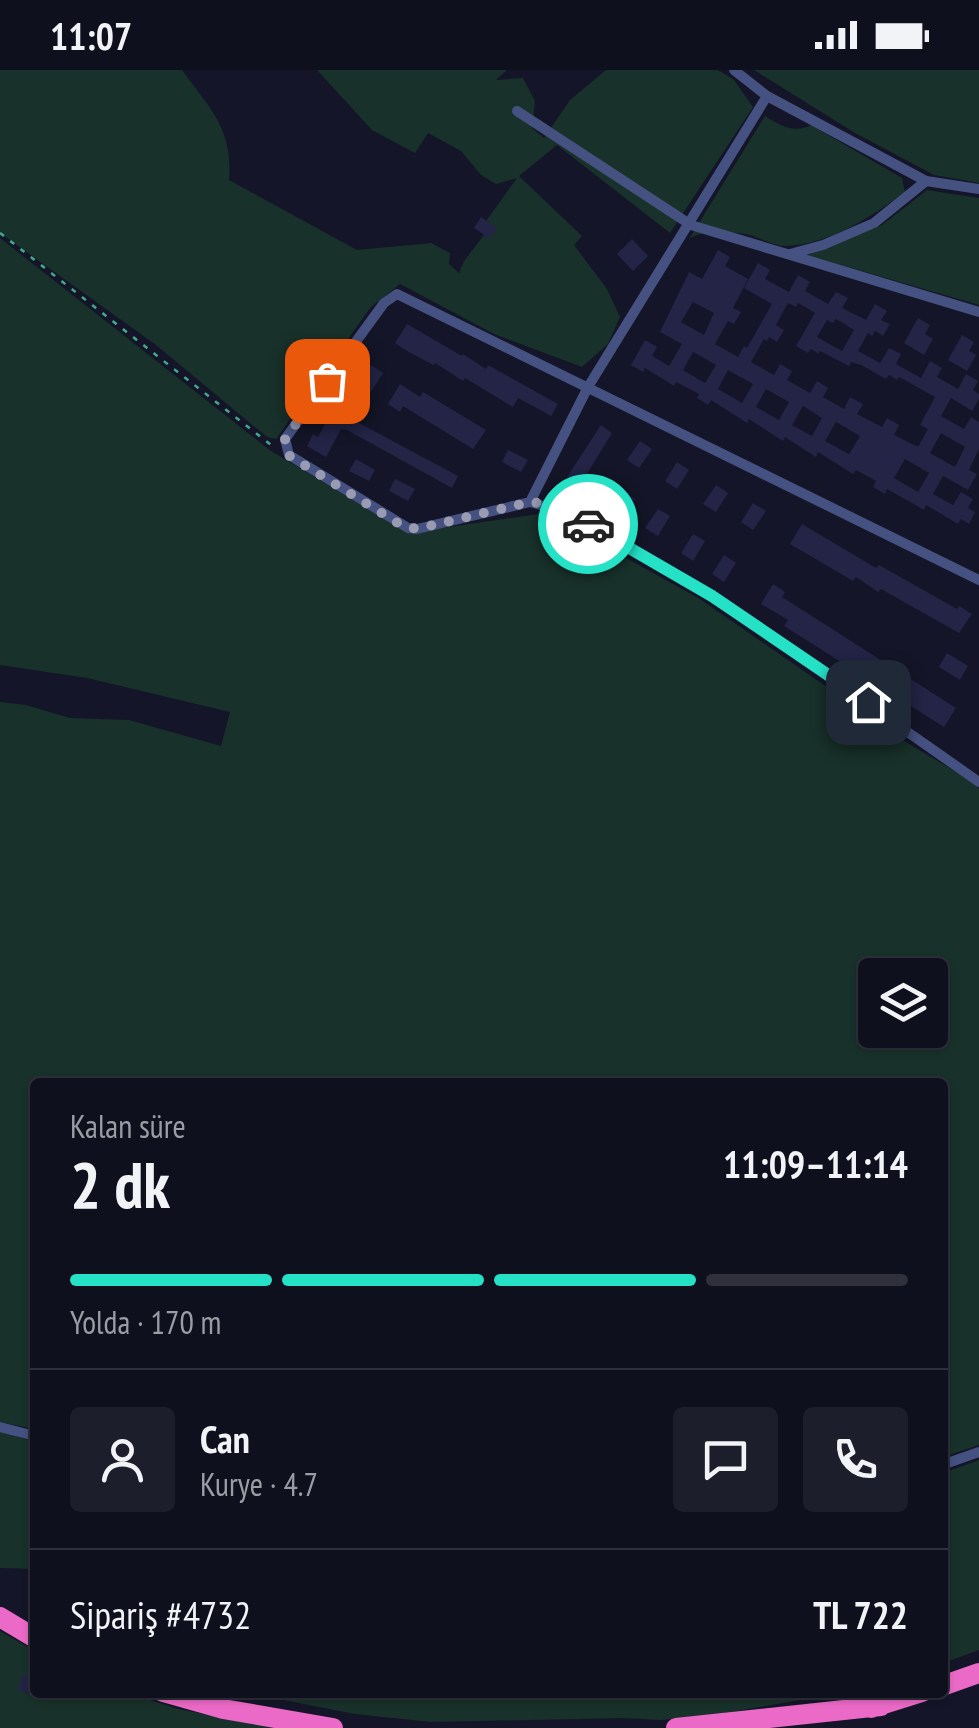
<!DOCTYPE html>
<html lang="tr">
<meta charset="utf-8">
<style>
body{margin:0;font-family:"PT Sans Narrow",sans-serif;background:#1d1e2b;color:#f1f3f6;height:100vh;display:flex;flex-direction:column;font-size:38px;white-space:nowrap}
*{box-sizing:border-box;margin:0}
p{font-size:32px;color:#9b9da4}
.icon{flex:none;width:55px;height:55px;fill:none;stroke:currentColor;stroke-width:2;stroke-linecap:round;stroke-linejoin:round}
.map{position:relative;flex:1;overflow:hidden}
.drawer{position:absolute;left:30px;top:1008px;width:918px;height:620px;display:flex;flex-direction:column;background:#0f101e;border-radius:10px;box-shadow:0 2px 8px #0004,0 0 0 2px #2f303c}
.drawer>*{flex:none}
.fabs{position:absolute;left:858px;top:888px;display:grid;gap:20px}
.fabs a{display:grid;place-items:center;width:90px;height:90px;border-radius:10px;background:#0f101e;box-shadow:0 2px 8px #0004,0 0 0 2px #2f303c;font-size:50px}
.pin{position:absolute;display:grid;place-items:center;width:85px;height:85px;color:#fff;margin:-42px;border-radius:20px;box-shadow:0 5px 15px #0006}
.courier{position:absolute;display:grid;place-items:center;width:100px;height:100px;margin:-50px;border:8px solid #25e1c6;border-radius:50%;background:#fff;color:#222;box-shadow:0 2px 12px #0007}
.summary em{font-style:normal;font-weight:800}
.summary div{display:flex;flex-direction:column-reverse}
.summary{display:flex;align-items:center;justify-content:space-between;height:170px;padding:0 40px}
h1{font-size:65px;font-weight:800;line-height:75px}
.bar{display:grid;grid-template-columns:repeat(4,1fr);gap:15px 10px;align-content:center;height:120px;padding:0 40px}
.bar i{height:12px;border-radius:8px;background:#2f303c}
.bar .on{background:#25e1c6}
.bar p{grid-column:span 4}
.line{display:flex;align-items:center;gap:25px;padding:0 40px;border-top:2px solid #2f303c}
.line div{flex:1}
.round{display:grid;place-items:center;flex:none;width:105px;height:105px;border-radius:10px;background:#1d1e2b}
.status{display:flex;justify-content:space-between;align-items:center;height:70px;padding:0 50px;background:#0f101e;direction:ltr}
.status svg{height:28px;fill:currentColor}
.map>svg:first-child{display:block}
.green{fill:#18312a;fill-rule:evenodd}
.building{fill:#232446;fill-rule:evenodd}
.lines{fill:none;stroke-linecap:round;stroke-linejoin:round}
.path{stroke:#41ac8c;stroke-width:2.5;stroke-dasharray:5 8;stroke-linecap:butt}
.street{stroke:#455180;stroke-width:10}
.highway{stroke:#eb6ac7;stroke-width:20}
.done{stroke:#989bb1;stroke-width:10;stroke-dasharray:0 18}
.route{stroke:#25e1c6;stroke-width:12}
</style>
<div class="status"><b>11:07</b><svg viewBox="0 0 49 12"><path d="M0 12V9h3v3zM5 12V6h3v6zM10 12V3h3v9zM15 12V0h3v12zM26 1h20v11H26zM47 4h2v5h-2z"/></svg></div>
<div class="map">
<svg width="979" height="1658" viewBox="0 0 979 1658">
<rect width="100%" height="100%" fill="#141528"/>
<path class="green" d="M0 0H182C211 40 233 59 229 110L357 180 431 173 450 183 449 194 459 203 464 191 484 165 486 151 517 108 496 114 481 105 461 81 428 63 415 83 372 60 317 0H507L496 10 523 8 535 31 532 58 544 68 570 30 606 0H718L734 10 753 37 670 163 557 75 519 106 582 166 574 175 607 219 620 247 608 274 582 297 494 264 400 214 371 237 276 369 267 367 156 275 0 163Z
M754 0H979V113L934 105 855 63Z
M765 46C779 55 795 64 811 55L902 108 905 122C871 147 830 174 786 176 774 176 761 168 749 165 733 161 702 159 689 169Z
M927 120 979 128V235L807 185 882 155Z
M0 168 271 381 408 463 545 443 700 529 906 672 976 714 979 719V1375L943 1387 942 1012H35V1359L0 1352V632L26 635 70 648 129 650 221 676 230 642 87 608 0 595ZM875 905H930V960H875Z
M0 1362 35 1372V1499L0 1498Z
M979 1390V1580L943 1593V1403Z
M0 1561 35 1581V1622L127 1623 179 1639 271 1658H0Z
M248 1623H842L724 1643 661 1650 624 1648 431 1652 355 1644Z"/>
<path class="building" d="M481 147 497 158 490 169 474 158Z
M632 169 648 186 633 201 617 184Z
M718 180 730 187 725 196 748 209 733 238 741 242 734 254 728 251 715 274 738 287 744 276 747 278 772 234 744 218 758 193 770 200 765 209 789 222 798 205 810 212 805 221 828 234 836 222 848 228 842 238 866 250 875 234 887 241 881 250 890 254 883 266 875 261 872 266 868 263 858 281 880 293 889 278 901 284 896 294 921 308 930 291 942 298 937 307 958 319 966 304 978 311 973 320 979 324V329L972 341 951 328 941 346 964 359 971 347 979 352V379L969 400 977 404 968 420 943 406 933 424 953 435 961 422 973 429 968 438 975 442 969 454 961 449 958 454 926 435 924 440 887 419 885 424 873 417 876 411 856 400 853 404 818 382 816 387 785 367 783 371 749 349 747 353 711 330 708 335 697 328 699 324 676 312 674 316 645 298 643 302 631 295 645 270 657 277 652 286 669 296 682 274 660 262 689 202 702 209ZM693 232 714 243 704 265 681 252ZM788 233 796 237 798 233 815 243 796 276 808 283 811 279 819 284 820 281 849 296 851 292 861 295 886 309 889 305 897 310 899 307 935 327 920 355 928 359 918 377 894 365 899 355 887 348 882 357 857 344 863 334 850 327 844 339 823 327 828 318 817 311 810 323 787 310 792 301 780 294 774 305 751 292 764 269 767 271 769 267 777 272 784 260 776 255ZM836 249 854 260 842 281 817 267 827 250 833 253ZM693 282 716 295 705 313 683 300ZM728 300 753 314 742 333 718 319ZM766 319 789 332 779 350 756 337ZM803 336 822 348 812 366 792 355ZM836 352 860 366 849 384 825 371ZM941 363 965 377 955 397 930 383ZM905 389 929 403 918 422 894 408Z
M918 248 930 255 925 264 933 269 924 285 904 273Z
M407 254 462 286 463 284 486 299 488 295 558 334 551 346 518 328 513 337 465 308 463 311 435 293 433 295 407 281 395 273Z
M962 265 974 272 969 281 976 285 967 301 948 290Z
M371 295 383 303 371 322 359 314Z
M400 314 420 327 423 322 486 360 473 379 403 336 400 342 388 334Z
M333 339 458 406 452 418 347 360 341 359 326 387 307 376 313 364 318 367Z
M601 355 612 363 580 415 567 407Z
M640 371 652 379 639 398 627 390Z
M508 380 528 390 521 402 502 392Z
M356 389 375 400 369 411 349 401Z
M677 392 689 400 677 419 665 411Z
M395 409 415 419 408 431 389 421Z
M716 415 728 423 716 442 703 434Z
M623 421 635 429 622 449 610 441Z
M753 433 766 441 753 460 741 452Z
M658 439 670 446 658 466 645 458Z
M802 454 876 498 879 495 957 539 959 536 972 544 959 563 881 519 878 522 856 507 853 511 790 474Z
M693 464 705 471 693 491 681 483Z
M724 485 736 493 724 512 712 504Z
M773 514 785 522 782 527 956 638 944 657 784 556 788 550 761 534Z
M947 583 968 596 960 610 939 597Z
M23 1605 35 1609V1626L18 1620Z"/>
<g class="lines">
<path class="path" d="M0 163 275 378"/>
<path class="street" d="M734 0 767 26 926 111 979 119
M517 41 691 155 979 242
M790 184 823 175 874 153 926 111
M530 432 588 317 767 26
M979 510 397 224 384 233 285 369 289 385 408 458 417 459 530 432 569 443 712 525 979 712
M0 1357 35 1366
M942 1395 979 1382"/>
<path class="highway" d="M0 1547 35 1568
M942 1616 979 1603
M163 1622 223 1639 333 1658
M871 1638 922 1622
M676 1658 881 1636"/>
</g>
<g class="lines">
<path class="done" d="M327 311 285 369 288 385 401 455 417 459 530 432 545 434 588 454"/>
<path class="route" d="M588 454 712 526 868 632"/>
</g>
</svg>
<div class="fabs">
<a><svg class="icon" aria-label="layers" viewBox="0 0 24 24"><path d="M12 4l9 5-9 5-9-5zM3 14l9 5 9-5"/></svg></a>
</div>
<div class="pin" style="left:327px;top:311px;background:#ea580c"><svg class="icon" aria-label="bag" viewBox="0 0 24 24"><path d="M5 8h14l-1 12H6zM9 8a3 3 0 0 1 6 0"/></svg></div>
<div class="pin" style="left:868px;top:632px;background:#1f2937"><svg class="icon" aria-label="home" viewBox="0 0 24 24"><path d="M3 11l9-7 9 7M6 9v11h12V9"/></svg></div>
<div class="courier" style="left:588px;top:454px"><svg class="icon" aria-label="car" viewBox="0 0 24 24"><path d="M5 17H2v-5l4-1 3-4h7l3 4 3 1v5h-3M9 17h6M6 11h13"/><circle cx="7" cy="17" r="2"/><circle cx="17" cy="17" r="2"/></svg></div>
<section class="drawer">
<div class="summary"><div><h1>2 dk</h1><p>Kalan süre</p></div><em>11:09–11:14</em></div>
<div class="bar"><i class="on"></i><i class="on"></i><i class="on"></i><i></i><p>Yolda · 170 m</p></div>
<div class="line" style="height:180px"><a class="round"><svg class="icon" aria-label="person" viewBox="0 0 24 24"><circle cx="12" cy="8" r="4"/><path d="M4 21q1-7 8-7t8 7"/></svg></a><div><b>Can</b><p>Kurye · 4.7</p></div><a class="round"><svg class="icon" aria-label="chat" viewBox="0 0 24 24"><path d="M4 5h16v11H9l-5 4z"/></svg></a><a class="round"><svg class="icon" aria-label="phone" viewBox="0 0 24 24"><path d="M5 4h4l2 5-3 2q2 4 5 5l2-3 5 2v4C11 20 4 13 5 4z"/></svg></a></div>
<div class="line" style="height:130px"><div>Sipariş #4732</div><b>TL 722</b></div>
</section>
</div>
